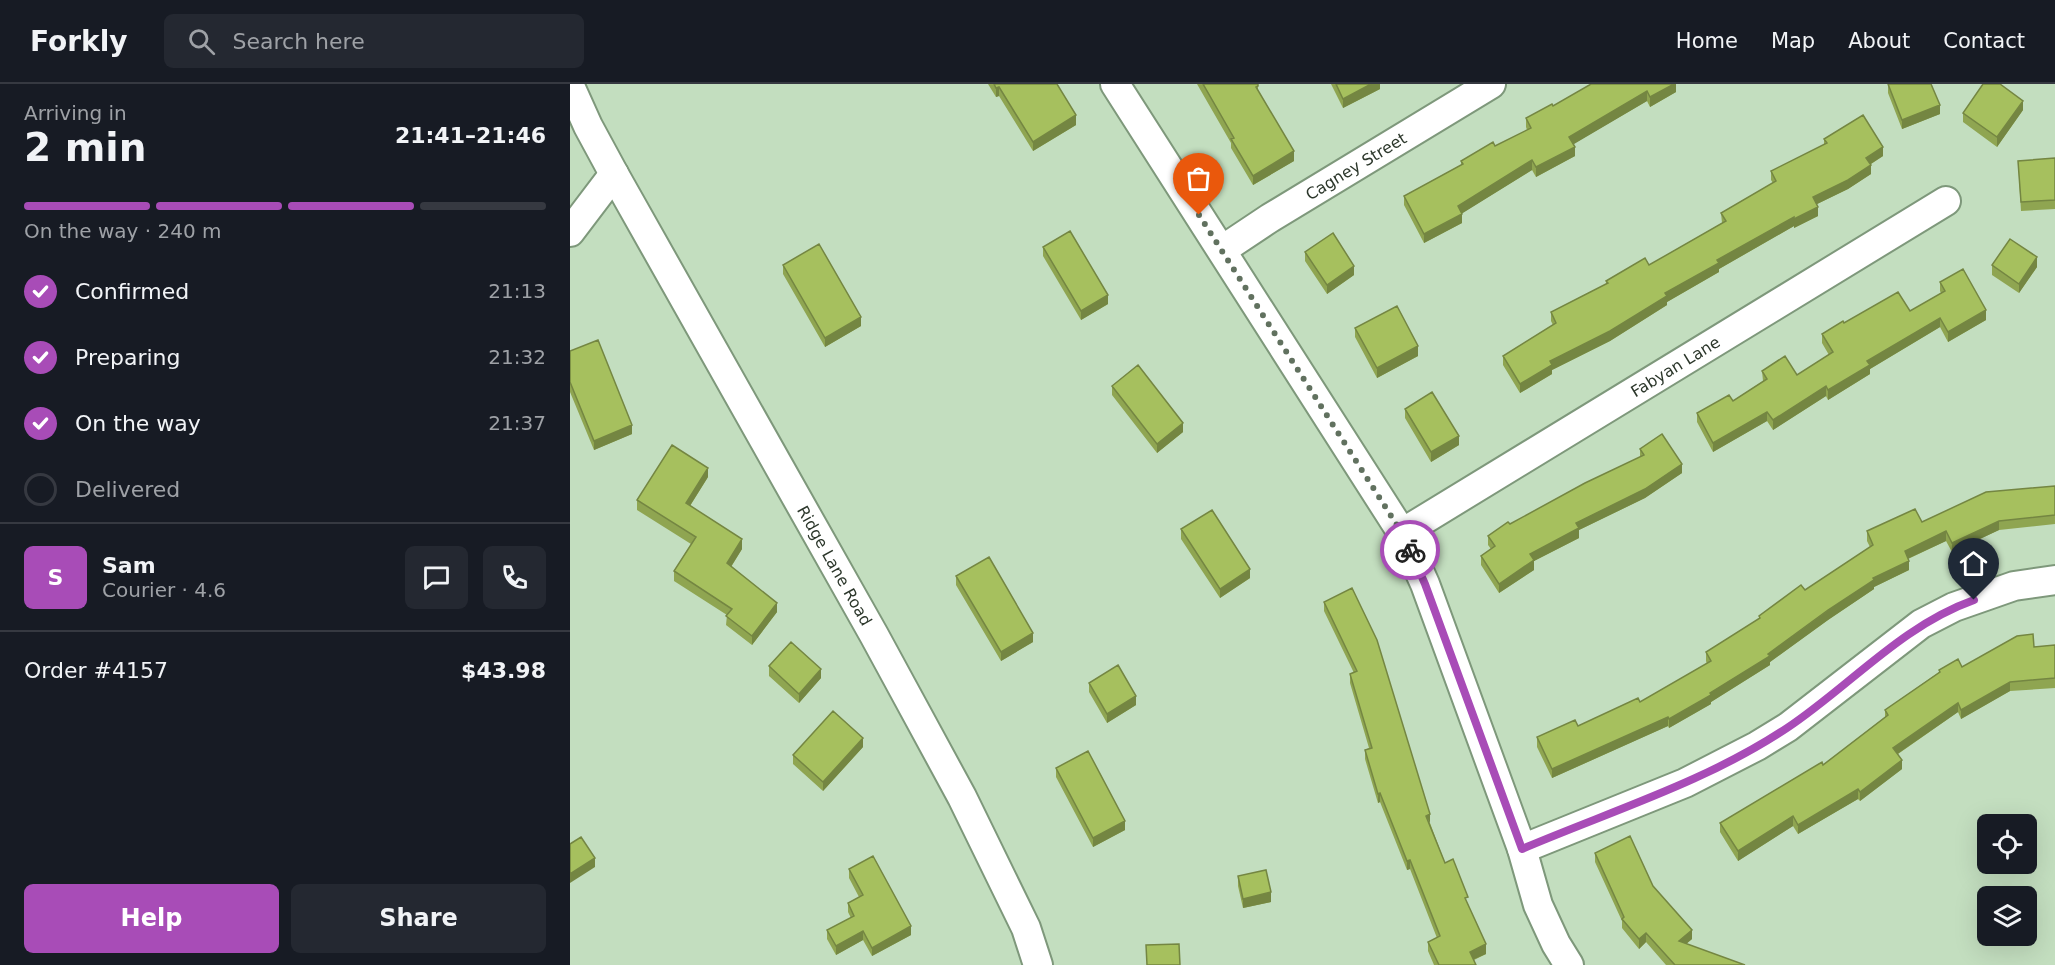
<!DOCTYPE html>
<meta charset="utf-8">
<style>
body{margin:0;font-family:"DejaVu Sans",sans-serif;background:#242831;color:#f1f3f6;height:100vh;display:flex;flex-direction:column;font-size:22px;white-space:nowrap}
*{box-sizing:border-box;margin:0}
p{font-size:20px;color:#9ea1a6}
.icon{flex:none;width:33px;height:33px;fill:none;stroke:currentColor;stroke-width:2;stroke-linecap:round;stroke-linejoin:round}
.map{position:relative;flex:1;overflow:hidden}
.sheet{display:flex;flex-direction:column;background:#171b24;width:570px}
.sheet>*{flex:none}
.tools{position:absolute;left:1407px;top:730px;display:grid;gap:12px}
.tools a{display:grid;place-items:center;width:60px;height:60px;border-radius:9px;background:#171b24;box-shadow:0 6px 24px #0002;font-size:30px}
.pin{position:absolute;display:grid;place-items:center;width:51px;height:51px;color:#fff;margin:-62px -26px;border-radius:50% 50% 50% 0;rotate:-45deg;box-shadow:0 0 6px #0007}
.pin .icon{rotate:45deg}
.courier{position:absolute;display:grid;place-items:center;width:60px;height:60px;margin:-30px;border:4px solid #a84cb7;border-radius:50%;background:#fff;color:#222;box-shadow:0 2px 8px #0007}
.headline em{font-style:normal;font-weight:700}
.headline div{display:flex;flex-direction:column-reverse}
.headline{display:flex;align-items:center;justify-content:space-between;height:102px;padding:0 24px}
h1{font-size:39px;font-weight:700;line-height:45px}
.bar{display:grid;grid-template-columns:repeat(4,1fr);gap:9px 6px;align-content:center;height:72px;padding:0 24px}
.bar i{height:8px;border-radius:4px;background:#363941}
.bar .current{background:#a84cb7}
.bar p{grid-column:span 4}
.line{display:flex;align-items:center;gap:15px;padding:0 24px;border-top:2px solid #363941}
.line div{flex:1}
.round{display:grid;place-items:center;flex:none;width:63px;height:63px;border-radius:9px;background:#242831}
ol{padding:0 24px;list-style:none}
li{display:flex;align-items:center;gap:18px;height:66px}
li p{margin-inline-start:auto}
li .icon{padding:6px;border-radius:50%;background:#a84cb7;color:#fff;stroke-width:4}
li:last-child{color:#9ea1a6}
li i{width:33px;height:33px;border:3px solid #363941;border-radius:50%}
.primary-button{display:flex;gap:12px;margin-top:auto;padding:12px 24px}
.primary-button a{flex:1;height:69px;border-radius:9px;background:#a84cb7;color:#fff;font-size:24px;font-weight:700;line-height:69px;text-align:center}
.primary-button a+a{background:#242831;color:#f1f3f6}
header{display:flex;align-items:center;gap:36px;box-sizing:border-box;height:84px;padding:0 30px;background:#171b24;border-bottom:2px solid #363941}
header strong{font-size:28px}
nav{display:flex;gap:33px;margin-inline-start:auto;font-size:21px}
.search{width:420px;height:54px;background:#242831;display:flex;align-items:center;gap:15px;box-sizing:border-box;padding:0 21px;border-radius:9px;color:#9ea1a6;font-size:22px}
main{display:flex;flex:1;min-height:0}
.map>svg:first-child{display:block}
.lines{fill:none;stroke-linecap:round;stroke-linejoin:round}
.minor-casing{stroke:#7e987b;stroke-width:32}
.minor{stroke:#fff;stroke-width:28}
.wall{fill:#8fa551}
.shaded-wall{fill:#748642}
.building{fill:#a6c05e;stroke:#748642;stroke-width:1.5}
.done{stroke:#61715f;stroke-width:6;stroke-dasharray:0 10.8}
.route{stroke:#a84cb7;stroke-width:8}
.labels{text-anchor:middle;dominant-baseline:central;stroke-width:4.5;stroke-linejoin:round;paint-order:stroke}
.street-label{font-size:16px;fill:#2c372b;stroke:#edfbeb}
</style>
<header>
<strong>Forkly</strong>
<div class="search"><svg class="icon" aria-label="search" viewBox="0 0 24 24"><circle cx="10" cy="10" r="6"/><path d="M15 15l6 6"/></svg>Search here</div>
<nav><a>Home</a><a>Map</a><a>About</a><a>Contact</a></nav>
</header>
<main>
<section class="sheet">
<div class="headline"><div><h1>2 min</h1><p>Arriving in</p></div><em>21:41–21:46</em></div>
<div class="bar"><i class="current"></i><i class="current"></i><i class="current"></i><i></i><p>On the way · 240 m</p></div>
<ol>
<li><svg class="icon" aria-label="check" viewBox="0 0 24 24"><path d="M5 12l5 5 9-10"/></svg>Confirmed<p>21:13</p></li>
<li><svg class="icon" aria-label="check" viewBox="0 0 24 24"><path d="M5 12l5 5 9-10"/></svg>Preparing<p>21:32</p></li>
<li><svg class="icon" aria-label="check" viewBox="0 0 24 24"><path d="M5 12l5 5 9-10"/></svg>On the way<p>21:37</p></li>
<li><i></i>Delivered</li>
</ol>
<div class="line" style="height:108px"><b class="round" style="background:#a84cb7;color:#fff">S</b><div><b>Sam</b><p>Courier · 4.6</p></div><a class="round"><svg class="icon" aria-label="chat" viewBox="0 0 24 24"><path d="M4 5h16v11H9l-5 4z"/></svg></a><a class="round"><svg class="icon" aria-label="phone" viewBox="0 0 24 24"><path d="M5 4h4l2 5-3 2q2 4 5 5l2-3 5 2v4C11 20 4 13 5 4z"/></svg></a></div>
<div class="line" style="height:78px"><div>Order #4157</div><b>$43.98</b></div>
<div class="primary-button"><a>Help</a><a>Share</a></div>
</section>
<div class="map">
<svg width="1485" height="881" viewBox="0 0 1485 881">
<rect width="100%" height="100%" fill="#c3debf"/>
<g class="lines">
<defs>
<g id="minor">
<path d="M545 0 832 449 855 500 952 765 968 821 986 860 999 881"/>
<path id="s1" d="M0 2 18 42 44 90 304 551 392 713 456 844 468 881"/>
<path d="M0 148 44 90"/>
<path id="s2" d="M652 166 700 134 921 0"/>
<path id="s3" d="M832 449 1376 117"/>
<path d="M952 765 1115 699 1187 662 1218 643 1351 540 1384 523 1444 502 1485 496"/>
</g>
</defs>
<use href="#minor" class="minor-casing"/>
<use href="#minor" class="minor"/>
</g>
<path class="wall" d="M418 0H487L506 41 463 67 429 12 426 13Z
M627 0H688V8L724 77 683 101 661 64V59Z
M761 0H810V5L773 24Z
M1106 0V8L1080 23 1077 17 1003 60 1005 72 966 93 962 86 892 129V139L854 159 834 121V112L891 81V77L925 62 957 46 956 43V34L983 22Z
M1318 0 1370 30 1332 45 1318 9Z
M1453 26 1427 63 1393 38V29Z
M1254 55 1313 72 1301 80V90L1278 105 1247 120 1248 132 1224 144V142L1149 185V188L1097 218V221L1040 257 982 286V290L950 309 933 281V272L983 241 981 237V228L1036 200V197L1079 181 1152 139 1151 129 1203 99 1201 96V87L1254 61Z
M1485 74V125L1451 127 1448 77Z
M473 163 538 220 511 236 473 172Z
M735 168 784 191 757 210 735 177Z
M213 181 291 242 255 263 213 190Z
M1422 181 1467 183 1449 209 1422 191Z
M1370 198 1416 236 1378 258 1370 243 1300 285V290L1258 316 1256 312 1203 346 1197 337 1143 368 1127 338V329L1163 317 1193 297 1192 287 1227 291 1259 271 1252 259V250L1274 239 1340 227 1371 209 1370 207Z
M785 244 848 272 807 294 785 253Z
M0 267 62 350 24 366 0 308Z
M542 302 613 348 587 369 542 311Z
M835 325 889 361 861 378 835 334Z
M1070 365 1112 389 1075 414 1009 446V454L964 477V486L929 509 911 481V472L921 465 918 461V452L1070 373Z
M138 393 120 422 172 465 161 483 207 528 182 561 156 541 157 531 104 497V487L121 460 67 426V416Z
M1485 402V440L1429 446 1382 468 1376 457 1338 475 1339 486 1304 503V505L1258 536 1200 578V581L1141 618V620L1099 644 1098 642 982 694 967 663V653L1008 642 1070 618 1137 580 1136 577V568L1189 535V532L1235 506 1300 463 1297 457V447L1352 438Z
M611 445 680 494 650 514 611 455Z
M386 492 463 558 431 577 386 501Z
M754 518 860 739 875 779 898 821 916 870 904 876 906 881H864L858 867V858L867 854 840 785 837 786 810 718 808 719 795 675V666L799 664 780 599V590L784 589 754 527Z
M1485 561V604L1440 607 1391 635 1388 628 1328 670 1332 685 1290 717 1288 715 1228 750 1223 742 1168 777 1150 748V739L1253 681 1315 633V626L1369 588V586L1392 583 1464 563Z
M199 582 251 594 229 619 199 592Z
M519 599 566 621 537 639 519 608Z
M293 663 253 707 223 680V671Z
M486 684 555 746 523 763 486 693Z
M1025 769 1083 802 1122 855 1116 860 1175 881H1096L1076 858 1069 865 1052 844V837L1025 778Z
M279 785 341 851 302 872 293 856 266 871 257 855V846L281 834 278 828V819L289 813 279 794Z
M668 792 701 818 673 824 668 802Z"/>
<path class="shaded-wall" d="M801 0H810V5L773 24V15Z
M1104 0H1106V8L1080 23V13Z
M429 3V12L426 13V4Z
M1077 7V17L999 63V53Z
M1453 17V26L1427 63V53Z
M1370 21V30L1332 45V36Z
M506 31V41L463 67V58Z
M1005 63V72L966 93V83Z
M1313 63V72L1296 83V74Z
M724 67V77L683 101V92Z
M962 76V86L888 132V122Z
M1301 81V90L1278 105 1243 122V113Z
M1248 123V132L1224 144V135Z
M892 130V139L854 159V150Z
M1224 133V142L1149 185V188L1097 218V221L1040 257 982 286V290L950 309V300L980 277 1095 209 1147 176Z
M1467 173V183L1449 209V200Z
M784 182V191L757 210V201Z
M538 211V220L511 236V227Z
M1416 226V236L1378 258V248Z
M291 233V242L255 263V254Z
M1370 234V243L1300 285V290L1258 316V306L1297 277Z
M848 262V272L807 294V284Z
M1256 302V312L1203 346V336Z
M1197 328V337L1143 368V359Z
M613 339V348L587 369V360Z
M62 341V350L24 366V357Z
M889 352V361L861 378V368Z
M1112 380V389L1075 414 1009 446V454L964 477V486L929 509V500L960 470 1006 439Z
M138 384V393L116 428V419Z
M1429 437V446L1382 468V459Z
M1376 447V457L1335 476V467Z
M172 455V465L157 489V479Z
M1339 477V486L1304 503V505L1258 536 1200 578V581L1141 618V620L1099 644V635L1198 570 1303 494Z
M680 485V494L650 514V505Z
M207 519V528L182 561V552Z
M463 549V558L431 577V568Z
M251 585V594L229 619V610Z
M1440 598V607L1391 635V626Z
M566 612V621L537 639V630Z
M1388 619V628L1323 673V664Z
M1098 633V642L982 694V685Z
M293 654V663L253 707V698Z
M1332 676V685L1290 717V708Z
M1288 705V715L1228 750V741Z
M810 709V718L808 719V710Z
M860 730V739L856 732Z
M1223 732V742L1168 777V767Z
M555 737V746L523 763V754Z
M25 774V783L0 799V790Z
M840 776V785L837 786V777Z
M701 808V818L673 824V815Z
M341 842V851L302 872V864Z
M1122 846V855L1109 866V857Z
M293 847V856L266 871V862Z
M1076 849V858L1069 865V855Z
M916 860V870L900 877V868Z"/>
<path class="building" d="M424 0H487L506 31 463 58 429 3 426 4Z
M633 0H688V2L686 3 724 67 683 92 661 55 664 54Z
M766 0H801L773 15Z
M1021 0H1104L1080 13 1077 7 999 53 1005 63 966 83 962 76 888 122 892 130 854 150 834 112 893 80 891 77 923 58 925 62 961 44 956 34 982 20 983 22Z
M1318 0H1361L1370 21 1332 36Z
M1413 0H1430L1453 17 1427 53 1393 29Z
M1293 31 1313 63 1296 74 1301 81 1278 96 1243 113 1248 123 1224 135V133L1147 176 1149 179 1095 209 1097 212 1040 247 980 277 982 281 950 300 933 272 986 239 981 228 1038 199 1036 197 1075 174 1079 181 1156 137 1151 129 1206 97 1201 87 1257 59 1254 55Z
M1485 74V116L1451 118 1448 77Z
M500 147 538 211 511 227 473 163Z
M763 149 784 182 757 201 735 168Z
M1440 155 1467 173 1449 200 1422 181Z
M249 160 291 233 255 254 213 181Z
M1393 185 1416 226 1378 248 1370 234 1297 277 1300 281 1258 306 1256 302 1203 336 1197 328 1143 359 1127 329 1159 311 1163 317 1197 295 1192 287 1215 272 1227 291 1263 268 1252 250 1273 237 1274 239 1328 208 1340 227 1375 207 1370 198Z
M827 222 848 262 807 284 785 244Z
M28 256 62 341 24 357 0 298V267Z
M568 281 613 339 587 360 542 302Z
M862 308 889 352 861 368 835 325Z
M1092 350 1112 380 1075 405 1006 439 1009 444 960 470 964 476 929 500 911 472 925 462 918 452 938 438 940 440 1015 399 1074 371 1070 365Z
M102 361 138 384 116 419 172 455 157 479 207 519 182 552 156 532 162 525 104 487 126 453 67 416Z
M1485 402V431L1429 437 1382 459 1376 447 1335 467 1339 477 1303 494 1304 496 1258 526 1198 570 1200 572 1140 609 1141 611 1099 635 1098 633 982 685 967 653 1005 636 1008 642 1068 614 1070 618 1141 577 1136 568 1190 534 1189 532 1231 501 1235 506 1303 461 1297 447 1345 425 1352 438 1416 408Z
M642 426 680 485 650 505 611 445Z
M419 473 463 549 431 568 386 492Z
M782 504 807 556 860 730 856 732 875 779 883 775 898 813 895 814 916 860 900 868 906 881H869L858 858 870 852 840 776 837 777 810 709 808 710 795 666 802 664 780 590 787 587 754 518Z
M1463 550 1464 563 1485 561V594L1440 598 1391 626 1388 619 1323 664 1332 676 1290 708 1288 705 1228 741 1223 732 1168 767 1150 739 1252 678 1253 681 1318 631 1315 626 1370 588 1369 586 1388 575 1392 583 1447 552Z
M221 558 251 585 229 610 199 582Z
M548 581 566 612 537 630 519 599Z
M263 627 293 654 253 698 223 671Z
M518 667 555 737 523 754 486 684Z
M1060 752 1083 802 1122 846 1109 857 1175 881H1105L1076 849 1069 855 1052 835 1054 833 1025 769Z
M11 753 25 774 0 790V760Z
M303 772 341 842 302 864 293 847 266 862 257 846 284 832 278 819 293 811 279 785Z
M696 786 701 808 673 815 668 792Z
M609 860 610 881H577L576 861Z"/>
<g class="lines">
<path class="done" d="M629 131 832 449 840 466"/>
<path class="route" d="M840 466 855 500 952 765C1041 727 1136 698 1217 644 1280 602 1331 542 1404 516"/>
</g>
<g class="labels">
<g class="street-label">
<text stroke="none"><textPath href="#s2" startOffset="158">Cagney Street</textPath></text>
<text stroke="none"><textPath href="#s3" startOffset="320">Fabyan Lane</textPath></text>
<text stroke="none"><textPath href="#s1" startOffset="548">Ridge Lane Road</textPath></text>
</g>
</g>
</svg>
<div class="tools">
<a><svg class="icon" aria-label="locate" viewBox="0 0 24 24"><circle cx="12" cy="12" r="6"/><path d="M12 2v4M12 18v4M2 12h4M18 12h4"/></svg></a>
<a><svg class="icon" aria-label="layers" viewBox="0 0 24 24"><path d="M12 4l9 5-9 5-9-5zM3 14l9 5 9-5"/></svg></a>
</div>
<div class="pin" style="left:629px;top:131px;background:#ea580c"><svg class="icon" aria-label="bag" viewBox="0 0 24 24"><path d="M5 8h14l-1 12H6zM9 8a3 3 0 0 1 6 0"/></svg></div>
<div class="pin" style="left:1404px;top:516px;background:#1f2937"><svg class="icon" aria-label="home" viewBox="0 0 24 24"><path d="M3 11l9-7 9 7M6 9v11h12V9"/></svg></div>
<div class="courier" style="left:840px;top:466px"><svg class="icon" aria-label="bike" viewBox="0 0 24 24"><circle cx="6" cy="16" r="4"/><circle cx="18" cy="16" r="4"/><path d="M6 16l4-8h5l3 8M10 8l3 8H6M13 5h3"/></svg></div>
</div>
</main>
